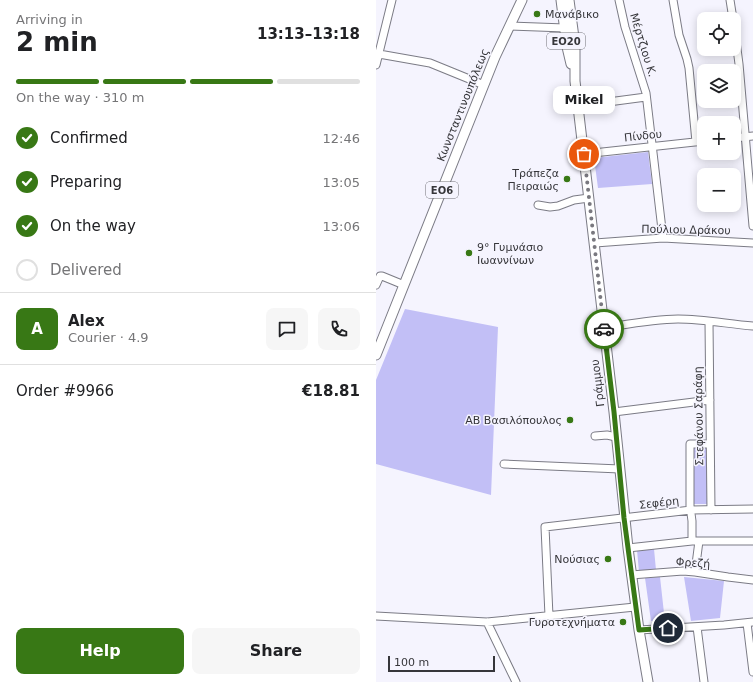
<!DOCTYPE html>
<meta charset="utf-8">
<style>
body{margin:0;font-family:"DejaVu Sans",sans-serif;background:#f6f6f6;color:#202124;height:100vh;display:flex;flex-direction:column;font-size:15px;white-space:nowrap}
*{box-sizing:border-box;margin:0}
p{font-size:13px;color:#757577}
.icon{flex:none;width:22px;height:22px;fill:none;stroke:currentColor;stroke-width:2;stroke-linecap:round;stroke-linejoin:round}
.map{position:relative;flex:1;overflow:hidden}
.side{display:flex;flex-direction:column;background:#fff;width:376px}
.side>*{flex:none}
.tools{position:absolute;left:321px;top:12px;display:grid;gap:8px}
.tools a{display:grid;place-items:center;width:44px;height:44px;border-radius:8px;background:#fff;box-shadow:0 2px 10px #0003;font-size:20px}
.scale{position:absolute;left:12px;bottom:10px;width:107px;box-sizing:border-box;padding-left:4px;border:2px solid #36363a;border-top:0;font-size:11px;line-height:14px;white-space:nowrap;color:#36363a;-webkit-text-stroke:3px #f5f4fe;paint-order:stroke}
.pin{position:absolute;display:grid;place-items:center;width:34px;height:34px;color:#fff;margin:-17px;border:2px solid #fff;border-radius:50%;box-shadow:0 1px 4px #0007}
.courier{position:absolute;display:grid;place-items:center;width:40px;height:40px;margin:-20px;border:3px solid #387815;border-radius:50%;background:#fff;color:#222;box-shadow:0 1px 5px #0007}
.bubble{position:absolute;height:28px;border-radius:8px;background:#fff;box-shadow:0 2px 10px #0003;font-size:13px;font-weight:700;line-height:28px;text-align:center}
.head em{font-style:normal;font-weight:700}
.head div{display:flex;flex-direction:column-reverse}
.head{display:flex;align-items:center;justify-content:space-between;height:68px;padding:0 16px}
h1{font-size:26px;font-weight:700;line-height:30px}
.bar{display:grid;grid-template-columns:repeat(4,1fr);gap:6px 4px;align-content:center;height:48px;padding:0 16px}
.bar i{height:5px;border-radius:3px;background:#e0e0e0}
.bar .current{background:#387815}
.bar p{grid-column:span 4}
.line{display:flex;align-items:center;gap:10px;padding:0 16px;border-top:1px solid #e0e0e0}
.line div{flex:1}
.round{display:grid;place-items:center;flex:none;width:42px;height:42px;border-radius:8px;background:#f6f6f6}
ol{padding:0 16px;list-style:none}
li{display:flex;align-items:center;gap:12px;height:44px}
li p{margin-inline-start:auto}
li .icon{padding:4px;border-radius:50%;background:#387815;color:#fff;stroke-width:4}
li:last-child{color:#757577}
li i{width:22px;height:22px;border:2px solid #e0e0e0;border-radius:50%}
.cta{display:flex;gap:8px;margin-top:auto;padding:8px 16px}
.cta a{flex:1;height:46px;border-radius:8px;background:#387815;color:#fff;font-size:16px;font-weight:700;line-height:46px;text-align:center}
.cta a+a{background:#f6f6f6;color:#202124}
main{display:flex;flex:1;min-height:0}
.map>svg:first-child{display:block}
.green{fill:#c2bff6}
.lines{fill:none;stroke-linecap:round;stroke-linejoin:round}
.minor-casing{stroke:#7b7b85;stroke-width:9}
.major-casing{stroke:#7b7b85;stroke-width:11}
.minor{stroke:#fff;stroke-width:7}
.major{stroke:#fff;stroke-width:9}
.done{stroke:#79787f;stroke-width:4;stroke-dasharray:0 7.2}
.route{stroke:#387815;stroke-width:5}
.poi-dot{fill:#387815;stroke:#f5f4fe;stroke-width:1.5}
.labels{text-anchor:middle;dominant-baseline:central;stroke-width:3;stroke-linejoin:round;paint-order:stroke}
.shield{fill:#f5f4fe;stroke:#6f6f75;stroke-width:1}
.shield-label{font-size:10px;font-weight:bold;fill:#36363a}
.poi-label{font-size:11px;fill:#36363a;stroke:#f5f4fe;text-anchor:end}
.street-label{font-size:11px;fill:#36363a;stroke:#f5f4fe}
</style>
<main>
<section class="side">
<div class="head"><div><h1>2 min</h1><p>Arriving in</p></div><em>13:13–13:18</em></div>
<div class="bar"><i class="current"></i><i class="current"></i><i class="current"></i><i></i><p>On the way · 310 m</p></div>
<ol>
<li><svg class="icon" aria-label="check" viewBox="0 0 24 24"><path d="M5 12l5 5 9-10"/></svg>Confirmed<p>12:46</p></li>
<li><svg class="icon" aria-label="check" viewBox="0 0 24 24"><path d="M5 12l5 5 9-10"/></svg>Preparing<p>13:05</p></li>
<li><svg class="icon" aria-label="check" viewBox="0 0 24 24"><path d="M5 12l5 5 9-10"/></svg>On the way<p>13:06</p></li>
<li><i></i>Delivered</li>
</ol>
<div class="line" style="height:72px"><b class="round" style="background:#387815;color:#fff">A</b><div><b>Alex</b><p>Courier · 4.9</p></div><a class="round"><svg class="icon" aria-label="chat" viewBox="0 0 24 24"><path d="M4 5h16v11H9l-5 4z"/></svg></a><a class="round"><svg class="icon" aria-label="phone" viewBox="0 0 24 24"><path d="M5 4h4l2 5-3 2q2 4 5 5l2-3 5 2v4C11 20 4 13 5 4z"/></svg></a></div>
<div class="line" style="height:52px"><div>Order #9966</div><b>€18.81</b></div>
<div class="cta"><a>Help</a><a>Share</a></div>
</section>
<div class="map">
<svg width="377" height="682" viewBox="0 0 377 682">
<rect width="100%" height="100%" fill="#f5f4fe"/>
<path class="green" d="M272 152 276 184 222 188 218 158Z
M29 309 122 327 115 495 0 464V380Z
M315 448H331V504H316Z
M278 549 280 570 263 572 261 550Z
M284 577 289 622 275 621 269 578Z
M308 577 348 581 344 618 315 621Z"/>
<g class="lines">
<defs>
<path id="minor" d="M243 0 249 27 270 93 287 238
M297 0 303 35 311 59 313 68 320 142
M354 0 357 19
M134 26 189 28
M358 26 363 64 377 226
M3 54 54 63 108 85
M0 65 16 0
M202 106 270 97
M358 138 377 136
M208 154 328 141
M162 205 174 207 182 206 198 200 213 198
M219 243 287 238 377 243
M0 285 4 276H6L28 285
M333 322 335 510
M228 328C253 324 278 319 302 319 327 319 352 324 377 326
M238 412 334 400
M219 436 231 435 240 437
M128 464 244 469
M316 541V521L314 506V444H334
M252 548 316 541H377
M319 572 323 541
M255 575 307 571 319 572 352 577 377 580
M0 616 111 622 259 607
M173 616 169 527 315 510 377 509
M111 622 140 682
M371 623 377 672
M321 627 328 682
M263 630 348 625 377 622"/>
<path id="major" d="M185 0 191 47 195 64
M193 0 199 45V81L238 412 252 548 263 630 272 682
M0 355 119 57 146 0"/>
</defs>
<use href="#minor" class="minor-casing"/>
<use href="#major" class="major-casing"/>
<use href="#minor" class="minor"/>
<use href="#major" class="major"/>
</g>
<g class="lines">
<path class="done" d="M208 154 228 329"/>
<path class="route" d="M228 329 238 412 248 518 263 630 292 628"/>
</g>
<g class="poi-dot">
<circle cx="161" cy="14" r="4"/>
<circle cx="191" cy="179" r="4"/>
<circle cx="93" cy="253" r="4"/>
<circle cx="194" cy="420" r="4"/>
<circle cx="232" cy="559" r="4"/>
<circle cx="247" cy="622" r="4"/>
</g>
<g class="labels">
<g class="shield">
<rect x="171" y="33" width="38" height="16" rx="3"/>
<rect x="50" y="182" width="32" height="16" rx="3"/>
</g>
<g class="shield-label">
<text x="190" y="41">ΕΟ20</text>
<text x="66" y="190">ΕΟ6</text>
</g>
<g class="poi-label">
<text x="169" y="14" text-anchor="start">Μανάβικο</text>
<text x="183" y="173">Τράπεζα<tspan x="183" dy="13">Πειραιώς</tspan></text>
<text x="101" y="247" text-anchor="start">9° Γυμνάσιο<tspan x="101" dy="13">Ιωαννίνων</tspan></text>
<text x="186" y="420">ΑΒ Βασιλόπουλος</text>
<text x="224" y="559">Νούσιας</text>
<text x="239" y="622">Γυροτεχνήματα</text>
</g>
<g class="street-label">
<text transform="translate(267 45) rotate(73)">Μέρτζιου Κ.</text>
<text transform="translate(87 105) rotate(-68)">Κωνσταντινουπόλεως</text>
<text transform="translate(267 136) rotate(-6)">Πίνδου</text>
<text transform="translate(310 230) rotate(1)">Πούλιου Δράκου</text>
<text transform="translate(222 383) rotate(-97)">Γράμμου</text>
<text transform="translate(323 416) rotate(-91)">Στεφάνου Σαράφη</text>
<text transform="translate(283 503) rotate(-7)">Σεφέρη</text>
<text transform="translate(317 563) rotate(4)">Φρεζή</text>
</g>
</g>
</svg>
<div class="tools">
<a><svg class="icon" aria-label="locate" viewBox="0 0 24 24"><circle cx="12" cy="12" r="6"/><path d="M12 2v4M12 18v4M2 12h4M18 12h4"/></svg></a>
<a><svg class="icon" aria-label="layers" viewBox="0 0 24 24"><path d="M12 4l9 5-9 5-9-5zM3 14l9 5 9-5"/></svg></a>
<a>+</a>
<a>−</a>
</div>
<div class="scale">100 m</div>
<div class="pin" style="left:208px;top:154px;background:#ea580c"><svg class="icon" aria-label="bag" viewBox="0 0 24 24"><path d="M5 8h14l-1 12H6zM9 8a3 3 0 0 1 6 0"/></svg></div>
<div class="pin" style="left:292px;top:628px;background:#1f2937"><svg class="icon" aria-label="home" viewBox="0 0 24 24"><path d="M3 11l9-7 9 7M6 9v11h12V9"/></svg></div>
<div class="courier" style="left:228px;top:329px"><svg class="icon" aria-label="car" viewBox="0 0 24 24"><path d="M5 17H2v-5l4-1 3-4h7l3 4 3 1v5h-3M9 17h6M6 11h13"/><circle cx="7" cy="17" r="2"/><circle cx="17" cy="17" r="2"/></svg></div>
<div class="bubble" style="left:177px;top:86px;width:62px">Mikel</div>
</div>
</main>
